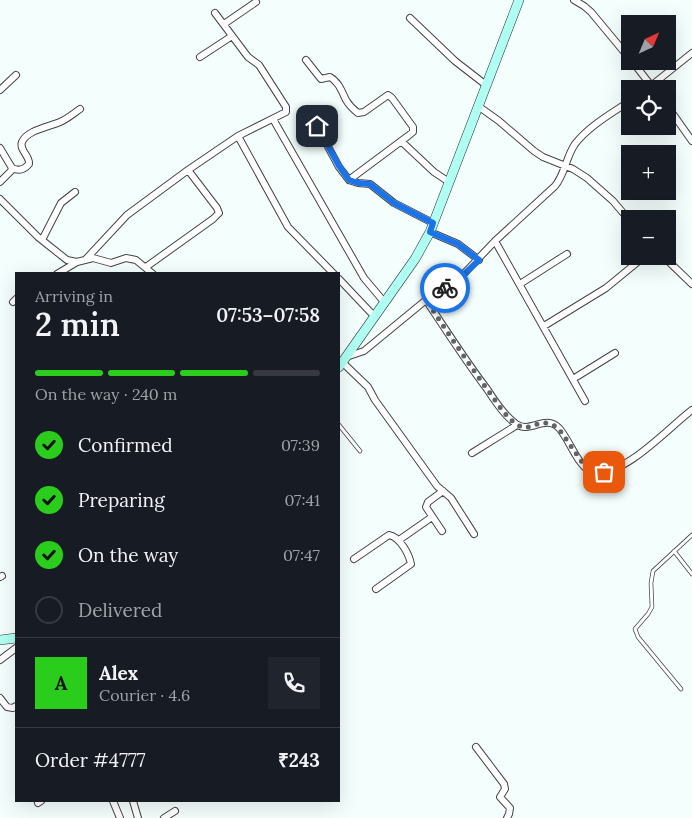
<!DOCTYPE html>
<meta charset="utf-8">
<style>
body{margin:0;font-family:Lora,serif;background:#20242c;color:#f1f3f6;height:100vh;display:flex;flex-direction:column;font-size:19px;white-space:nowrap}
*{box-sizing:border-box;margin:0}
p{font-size:16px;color:#9ea1a6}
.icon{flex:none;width:28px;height:28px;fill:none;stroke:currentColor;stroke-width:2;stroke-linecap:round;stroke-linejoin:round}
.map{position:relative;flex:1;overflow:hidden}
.panel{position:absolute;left:15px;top:272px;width:325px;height:530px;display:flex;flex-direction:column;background:#171b24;border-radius:0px;box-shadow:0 5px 20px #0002}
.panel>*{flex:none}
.needle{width:32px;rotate:44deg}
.tools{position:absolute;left:621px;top:15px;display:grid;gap:10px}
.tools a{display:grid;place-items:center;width:55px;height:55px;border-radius:0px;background:#171b24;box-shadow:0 5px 20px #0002;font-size:25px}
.pin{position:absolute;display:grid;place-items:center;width:42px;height:42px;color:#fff;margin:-21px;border-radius:10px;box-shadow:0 2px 8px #0006}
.courier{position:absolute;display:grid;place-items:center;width:50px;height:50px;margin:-25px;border:4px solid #1a73e8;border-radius:50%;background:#fff;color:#222;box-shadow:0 1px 6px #0007}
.overview em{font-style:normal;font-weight:600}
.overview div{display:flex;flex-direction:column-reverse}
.overview{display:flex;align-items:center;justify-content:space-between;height:85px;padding:0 20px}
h1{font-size:32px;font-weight:600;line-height:38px}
.bar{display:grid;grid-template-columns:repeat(4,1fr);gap:8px 5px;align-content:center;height:60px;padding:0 20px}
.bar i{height:6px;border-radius:4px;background:#363941}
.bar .on{background:#2bcd1c}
.bar p{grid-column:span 4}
.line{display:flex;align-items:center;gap:12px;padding:0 20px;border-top:1px solid #363941}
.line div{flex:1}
.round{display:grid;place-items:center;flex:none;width:52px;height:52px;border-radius:0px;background:#20242c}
ol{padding:0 20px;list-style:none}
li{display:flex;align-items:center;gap:15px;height:55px}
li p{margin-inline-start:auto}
li .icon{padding:5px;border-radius:50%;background:#2bcd1c;color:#111;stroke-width:4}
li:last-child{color:#9ea1a6}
li i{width:28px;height:28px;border:2px solid #363941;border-radius:50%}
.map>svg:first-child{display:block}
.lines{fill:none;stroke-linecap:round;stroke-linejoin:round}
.lane-casing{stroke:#444;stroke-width:4.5}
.street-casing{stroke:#444;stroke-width:8}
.secondary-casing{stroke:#333;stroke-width:10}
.lane{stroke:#fff;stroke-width:3}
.street{stroke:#fff;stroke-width:6}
.secondary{stroke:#affff3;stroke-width:9}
.done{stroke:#606464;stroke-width:5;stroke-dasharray:0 9}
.route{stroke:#1a73e8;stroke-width:6}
</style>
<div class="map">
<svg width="692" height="818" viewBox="0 0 692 818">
<rect width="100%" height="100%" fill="#f4fffd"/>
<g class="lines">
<defs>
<path id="lane" d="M339 425 360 451
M674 551 692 574
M681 689 638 637 635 629 648 614 652 607 651 583 653 571 692 535"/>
<path id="street" d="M574 0 584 6 591 12 630 59
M410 18 455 61 486 85
M224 24 256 2
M200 57 232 36
M306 60 321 79 330 77C339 82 342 92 346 100 349 105 354 110 358 113L364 112 388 95 392 98 413 127V132L408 136 349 180
M632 61 653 88
M647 89 692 53
M0 90 16 75
M478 106 499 121 534 151 543 157 573 169 587 178 613 201 630 221
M668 107 692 141
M273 119 364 278 385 303
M317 126 339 167 349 180 358 183 370 184 394 203 433 223
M238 136 288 227 334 274
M401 141 434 172 449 182
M0 148 12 168 11 171 0 182
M12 168C18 171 24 170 29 164 30 156 19 150 22 142 27 130 49 127 60 122 67 119 73 114 80 109
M0 199 38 237 67 260 77 262 93 258 111 263 126 258 136 260 153 274
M430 232 458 244 479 260
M42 240 61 203 75 192
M495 241 585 401
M663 256 692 284
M86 259 127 215 188 170 238 136 286 112V107L259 65 248 57 215 13
M146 267 213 219 219 213 217 208 188 170
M57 274 77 262
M339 279 375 317
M520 284 567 254
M426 300C446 330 465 360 487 389 495 401 504 415 516 424 530 434 545 414 559 428 571 442 577 466 594 474 628 473 666 430 692 410
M13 302 16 299
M544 326 606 288 645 256
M346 357 364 351 426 300 458 280 495 241 555 186C565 174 566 157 575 144 589 126 612 113 630 101
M342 362 368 387 375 400 437 486 451 498 474 534
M573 379 615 353
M472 453 517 425
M442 531 426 507 428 502 443 491
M399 540 432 517
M354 559 389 535C400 537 409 554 411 564L376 589
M0 577 2 576
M0 660 16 648
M0 698 7 707 13 708 16 706
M476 747 504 784 505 789 500 797 510 808 509 814 507 818
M113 801 120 818
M133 801 138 818
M38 803 41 801
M164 818 175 811"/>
<path id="secondary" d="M339 367 415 259 430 232 519 0
M0 640 16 638"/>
</defs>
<use href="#lane" class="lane-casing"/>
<use href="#street" class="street-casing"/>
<use href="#secondary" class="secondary-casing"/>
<use href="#lane" class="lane"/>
<use href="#street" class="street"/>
<use href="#secondary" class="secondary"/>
</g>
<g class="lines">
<path class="done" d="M445 288 426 300C446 330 466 360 487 389 496 401 504 415 516 424 531 435 540 413 559 429L589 472 594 474 604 472"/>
<path class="route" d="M317 126 339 166 349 180 358 183 370 184 394 203 433 223 430 232 458 244 479 260 458 280 445 288"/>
</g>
</svg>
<div class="tools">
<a><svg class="needle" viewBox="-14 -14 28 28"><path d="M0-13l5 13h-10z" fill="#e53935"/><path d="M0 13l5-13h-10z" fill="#9ea1a6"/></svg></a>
<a><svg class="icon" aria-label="locate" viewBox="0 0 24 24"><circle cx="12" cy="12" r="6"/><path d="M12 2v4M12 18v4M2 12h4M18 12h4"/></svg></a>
<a>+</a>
<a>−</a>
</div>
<div class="pin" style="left:604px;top:472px;background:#ea580c"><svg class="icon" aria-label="bag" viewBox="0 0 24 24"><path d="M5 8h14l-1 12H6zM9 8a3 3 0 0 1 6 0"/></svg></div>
<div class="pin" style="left:317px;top:126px;background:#1f2937"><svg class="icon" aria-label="home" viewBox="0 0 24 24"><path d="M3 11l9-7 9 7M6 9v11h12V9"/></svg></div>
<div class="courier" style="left:445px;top:288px"><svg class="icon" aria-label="bike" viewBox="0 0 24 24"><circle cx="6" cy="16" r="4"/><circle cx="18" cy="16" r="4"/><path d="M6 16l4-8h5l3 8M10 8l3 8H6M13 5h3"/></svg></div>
<section class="panel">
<div class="overview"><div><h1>2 min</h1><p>Arriving in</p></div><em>07:53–07:58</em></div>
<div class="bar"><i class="on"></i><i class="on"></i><i class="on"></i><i></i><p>On the way · 240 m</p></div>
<ol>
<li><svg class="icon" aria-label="check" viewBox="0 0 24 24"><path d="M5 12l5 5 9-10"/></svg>Confirmed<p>07:39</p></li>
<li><svg class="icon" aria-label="check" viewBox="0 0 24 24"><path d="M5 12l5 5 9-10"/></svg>Preparing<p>07:41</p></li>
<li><svg class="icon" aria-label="check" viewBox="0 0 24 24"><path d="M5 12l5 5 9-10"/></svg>On the way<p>07:47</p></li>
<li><i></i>Delivered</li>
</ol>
<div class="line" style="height:90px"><b class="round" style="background:#2bcd1c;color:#111">A</b><div><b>Alex</b><p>Courier · 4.6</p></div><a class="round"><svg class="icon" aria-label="phone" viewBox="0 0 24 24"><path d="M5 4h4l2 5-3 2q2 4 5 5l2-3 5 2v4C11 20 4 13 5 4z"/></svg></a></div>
<div class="line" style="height:65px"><div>Order #4777</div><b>₹243</b></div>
</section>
</div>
